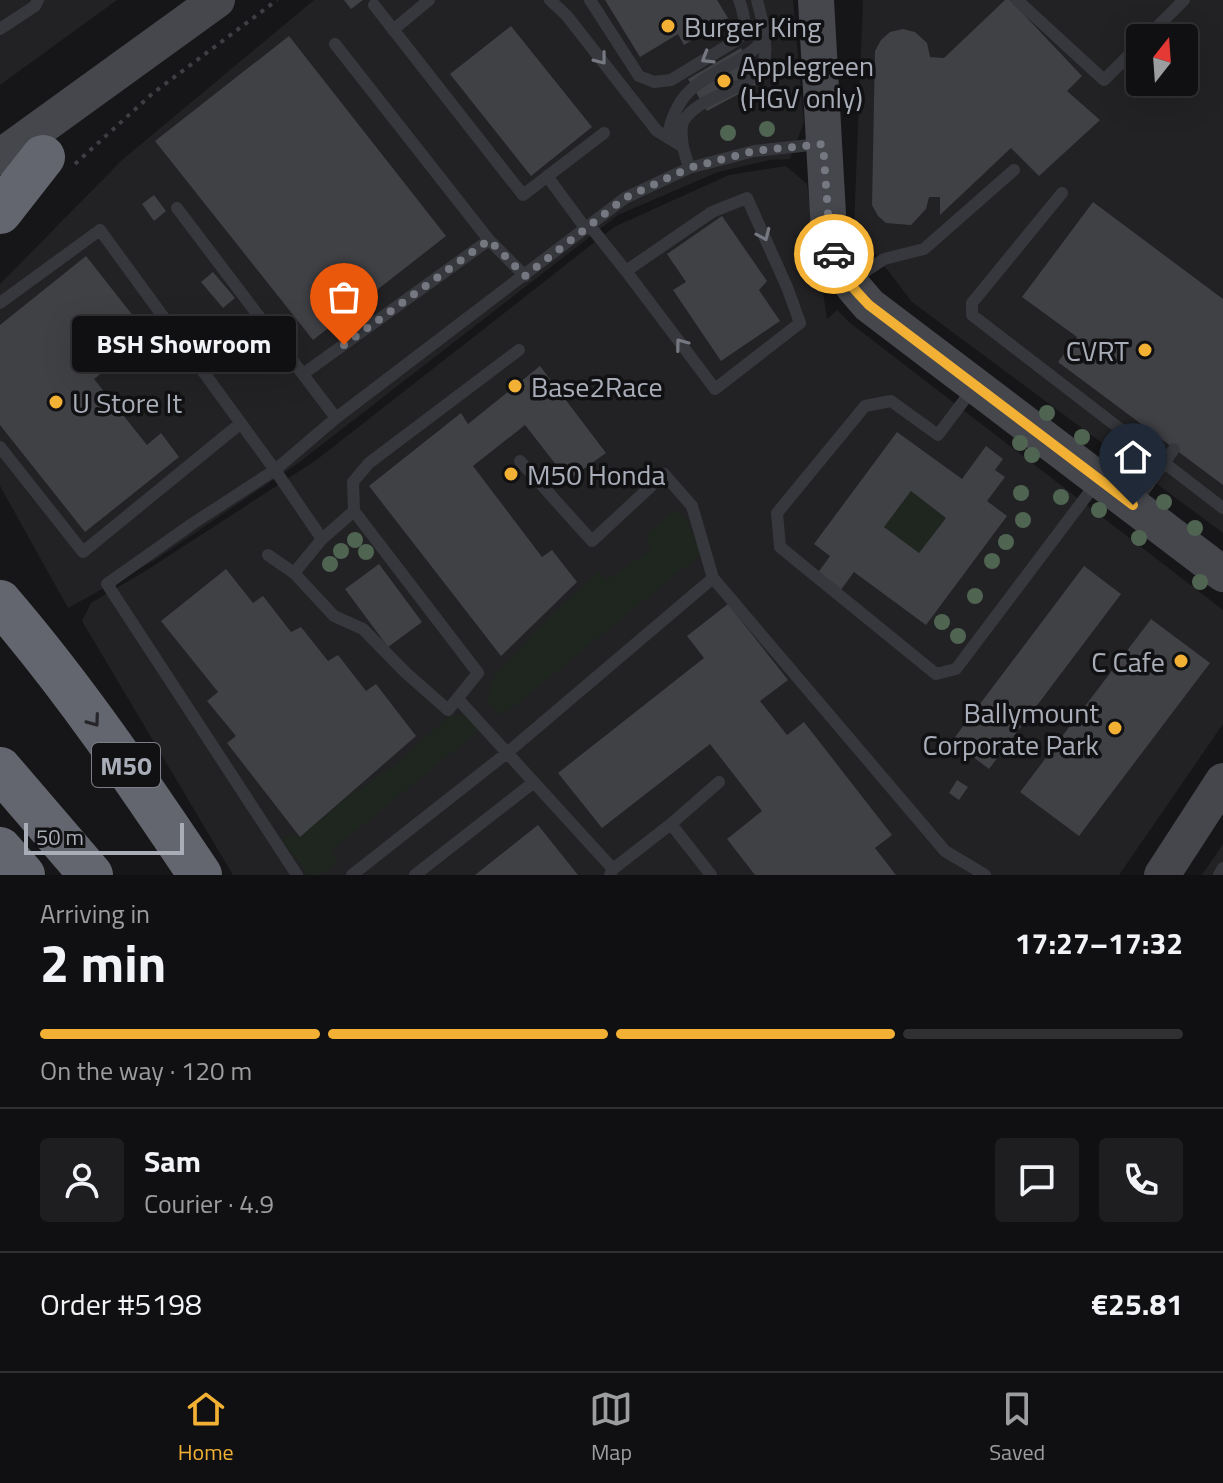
<!DOCTYPE html>
<meta charset="utf-8">
<style>
body{margin:0;font-family:"Titillium Web",sans-serif;background:#1e1e20;color:#f1f3f6;height:100vh;display:flex;flex-direction:column;font-size:30px;white-space:nowrap}
*{box-sizing:border-box;margin:0}
p{font-size:26px;color:#9c9d9f}
.icon{flex:none;width:44px;height:44px;fill:none;stroke:currentColor;stroke-width:2;stroke-linecap:round;stroke-linejoin:round}
.map{position:relative;height:875px;overflow:hidden}
.side{display:flex;flex-direction:column;background:#101012;flex:1}
.side>*{flex:none}
.needle{width:52px;rotate:17deg}
.tools{position:absolute;left:1126px;top:24px;display:grid;gap:16px}
.tools a{display:grid;place-items:center;width:72px;height:72px;border-radius:8px;background:#101012;box-shadow:0 8px 32px #0002,0 0 0 2px #303032;font-size:40px}
.scale{position:absolute;left:24px;bottom:20px;width:160px;box-sizing:border-box;padding-left:8px;border:4px solid #a8adb8;border-top:0;font-size:22px;line-height:28px;white-space:nowrap;color:#a8adb8;-webkit-text-stroke:6px #111113;paint-order:stroke}
.pin{position:absolute;display:grid;place-items:center;width:68px;height:68px;color:#fff;margin:-82px -34px;border-radius:50% 50% 50% 0;rotate:-45deg;box-shadow:0 0 8px #0007}
.pin .icon{rotate:45deg}
.courier{position:absolute;display:grid;place-items:center;width:80px;height:80px;margin:-40px;border:6px solid #f2b134;border-radius:50%;background:#fff;color:#222;box-shadow:0 2px 10px #0007}
.bubble{position:absolute;height:56px;border-radius:8px;background:#101012;box-shadow:0 8px 32px #0002,0 0 0 2px #303032;font-size:26px;font-weight:700;line-height:56px;text-align:center}
.summary em{font-style:normal;font-weight:700}
.summary div{display:flex;flex-direction:column-reverse}
.summary{display:flex;align-items:center;justify-content:space-between;height:136px;padding:0 40px}
h1{font-size:52px;font-weight:700;line-height:60px}
.bar{display:grid;grid-template-columns:repeat(4,1fr);gap:12px 8px;align-content:center;height:96px;padding:0 40px}
.bar i{height:10px;border-radius:6px;background:#303032}
.bar .current{background:#f2b134}
.bar p{grid-column:span 4}
.line{display:flex;align-items:center;gap:20px;padding:0 40px;border-top:2px solid #303032}
.line div{flex:1}
.round{display:grid;place-items:center;flex:none;width:84px;height:84px;border-radius:8px;background:#1e1e20}
.tabs{display:flex;justify-content:space-around;align-items:center;height:112px;border-top:2px solid #303032;background:#101012;font-size:22px;color:#9c9d9f}
.tabs a{display:grid;justify-items:center;gap:4px}
.tabs .current{color:#f2b134}
.map>svg:first-child{display:block}
.built{fill:#222225;fill-rule:evenodd}
.green{fill:#1e261f}
.building{fill:#404145;fill-rule:evenodd}
.lines{fill:none;stroke-linecap:round;stroke-linejoin:round}
.path{stroke:#3d3f44;stroke-width:4;stroke-dasharray:4 6;stroke-linecap:butt}
.lane{stroke:#37383d;stroke-width:12}
.secondary{stroke:#45474d;stroke-width:36}
.highway{stroke:#63666e;stroke-width:44}
.tree{fill:#506452}
.oneway{stroke:#757881}
.oneway2{stroke:#26262a}
.done{stroke:#757880;stroke-width:8;stroke-dasharray:0 14.4}
.route{stroke:#f2b134;stroke-width:10}
.poi-dot{fill:#f2b134;stroke:#111113;stroke-width:3}
.labels{text-anchor:middle;dominant-baseline:central;stroke-width:7;stroke-linejoin:round;paint-order:stroke}
.shield{fill:#111113;stroke:#7b7e86;stroke-width:2}
.shield-label{font-size:26px;font-weight:bold;fill:#a8adb8}
.poi-label{font-size:28px;fill:#a8adb8;stroke:#111113;text-anchor:start}
</style>
<div class="map">
<svg width="1223" height="875" viewBox="0 0 1223 875">
<rect width="100%" height="100%" fill="#161618"/>
<path class="built" d="M0 0H117L0 85Z
M314 0H793L804 122 790 159 769 160 718 172 618 215 297 464 155 560 68 608 0 486V284L122 160Z
M863 0H1223V533L912 302 854 226ZM1140 38H1184V82H1140Z
M786 166 807 184 827 319 837 310 849 322 1223 610V724L1119 875H233L82 621 91 603 147 570 315 461 614 227 729 175Z
M1223 844V875H1202Z"/>
<path class="green" d="M911 491 946 518 919 553 884 527Z
M674 511 687 519 701 554 503 715 490 706 488 696 494 677 548 618 599 572 607 580 651 549 645 535Z
M471 713 481 729 332 850 338 861 320 875H309L281 840 291 834 300 837 341 802 399 762 449 716Z"/>
<path class="building" d="M344 0H363L351 9Z
M605 0H717L728 18 684 45 678 34 640 57Z
M1005 0H1010L1082 76 1067 91 1100 120 1039 176 1011 148 940 215V197H929L926 209 911 225 886 223 878 216 872 205 875 51 881 40 890 32 903 29 915 32 927 43 930 57 944 58Z
M511 26 592 127 531 176 450 74Z
M289 36 446 236 313 340 155 141Z
M741 48 761 82 707 111 688 79Z
M154 195 166 211 154 221 142 204Z
M1093 202 1223 299V485L1058 362 1077 337 1022 297Z
M722 216 767 281 759 290 780 321 721 361 673 290 686 282 667 254Z
M86 256 149 336 94 379 147 445 161 433 179 457 85 532 0 425V325Z
M213 272 235 298 223 308 201 282Z
M540 366 606 453 568 480 525 425 473 466 542 557 552 550 577 582 501 656 369 486 461 413 468 424Z
M897 432 962 479 986 446 1003 459 995 470 1005 477 987 501 1007 516 926 625 854 572 840 591 817 574 830 556 814 544ZM911 491 946 518 919 553 884 527Z
M379 564 422 622 388 647 345 589Z
M1084 566 1121 594 989 769 952 741Z
M226 569 253 603 263 596 291 632 301 627 328 661 338 655 366 691 376 684 416 736 300 837 227 743 236 736 207 701 218 692 161 621Z
M728 604 788 680 760 701 787 735 804 722 892 835 875 848 896 875H755L727 839 762 811 710 744 602 828 558 773 704 658 687 636Z
M1151 619 1210 663 1079 836 1020 792Z
M957 780 968 787 959 800 949 793Z
M538 825 578 875H475Z"/>
<g class="lines">
<path class="path" d="M75 164 153 93 277 0"/>
<path class="lane" d="M550 0 567 16 657 131 683 147 689 168
M590 0 639 76 654 82 671 80 737 40C747 26 745 16 739 0
M1017 0 1104 80 1140 44
M374 5 523 195 604 133
M0 29 35 6 38 0
M393 30 429 0
M1146 38 1184 0
M335 44 489 240 525 276
M678 141 669 130C679 89 701 81 735 62 743 57 755 51 760 43 767 30 760 13 757 0
M683 147C682 139 680 130 683 122 697 95 751 91 763 64 767 54 765 43 764 33
M547 176 586 229
M1062 193 972 303V315L1223 508
M177 208 336 418
M590 226 626 271 712 212 747 198 787 287 800 323 715 389 626 271
M851 281 884 259 924 249 1014 170
M0 303 100 230 275 470 322 539
M303 374 489 240
M974 387 938 435 891 401 865 406 777 513 780 547 936 674 956 669 1097 482
M0 447 83 552 241 423
M520 461 592 541 664 474 692 506 713 578
M1135 503 1174 449
M268 555 294 573 334 616 363 629 405 672 448 710 478 673 354 511 353 482 369 463 519 350
M294 573 322 539 354 511
M458 699 613 869 610 875
M671 824 719 782
M613 869 671 824 711 875
M297 875 107 584 192 524 275 470 336 418 625 198 689 168 754 151 820 144
M352 875 507 753 713 578 945 851 985 875
M415 875 534 782
M1219 875 1223 868"/>
<path class="secondary" d="M816 0 829 232C836 268 845 278 869 305L1223 574
M0 157 217 0
M1162 875 1223 781"/>
<path class="highway" d="M0 212 43 157
M0 602C74 688 137 781 200 875
M0 769 91 875
M0 849 23 875"/>
</g>
<g class="tree">
<circle cx="767" cy="129" r="8"/>
<circle cx="728" cy="133" r="8"/>
<circle cx="1047" cy="413" r="8"/>
<circle cx="1082" cy="437" r="8"/>
<circle cx="1020" cy="443" r="8"/>
<circle cx="1108" cy="454" r="8"/>
<circle cx="1032" cy="455" r="8"/>
<circle cx="1122" cy="464" r="8"/>
<circle cx="1021" cy="493" r="8"/>
<circle cx="1061" cy="497" r="8"/>
<circle cx="1164" cy="502" r="8"/>
<circle cx="1099" cy="510" r="8"/>
<circle cx="1023" cy="520" r="8"/>
<circle cx="1195" cy="528" r="8"/>
<circle cx="1139" cy="538" r="8"/>
<circle cx="355" cy="540" r="8"/>
<circle cx="1006" cy="542" r="8"/>
<circle cx="341" cy="551" r="8"/>
<circle cx="366" cy="552" r="8"/>
<circle cx="992" cy="561" r="8"/>
<circle cx="330" cy="564" r="8"/>
<circle cx="1200" cy="582" r="8"/>
<circle cx="975" cy="596" r="8"/>
<circle cx="942" cy="622" r="8"/>
<circle cx="958" cy="636" r="8"/>
</g>
<defs><path id="oneway-chevron" d="M-2-3.5L2.5 0L-2 3.5" fill="none" stroke-width="1.6" stroke-linecap="round" stroke-linejoin="round" transform="scale(2)"/></defs>
<g class="oneway">
<use href="#oneway-chevron" transform="translate(707 58) rotate(149)"/>
<use href="#oneway-chevron" transform="translate(601 59) rotate(52)"/>
<use href="#oneway-chevron" transform="translate(764 235) rotate(66)"/>
<use href="#oneway-chevron" transform="translate(681 344) rotate(-127)"/>
</g>
<use class="oneway2" href="#oneway-chevron" transform="translate(94 721) rotate(54)"/>
<g class="lines">
<path class="done" d="M344 345 489 240 525 276 625 198 689 168 754 151 823 144 828 214 834 254"/>
<path class="route" d="M834 254C838 274 856 291 869 305L1133 505"/>
</g>
<g class="poi-dot">
<circle cx="668" cy="26" r="8"/>
<circle cx="724" cy="81" r="8"/>
<circle cx="1145" cy="350" r="8"/>
<circle cx="515" cy="386" r="8"/>
<circle cx="56" cy="402" r="8"/>
<circle cx="511" cy="474" r="8"/>
<circle cx="1181" cy="661" r="8"/>
<circle cx="1115" cy="728" r="8"/>
</g>
<g class="labels">
<rect class="shield" x="92" y="743" width="68" height="44" rx="6"/>
<g class="shield-label">
<text x="126" y="765">M50</text>
</g>
<g class="poi-label">
<text x="684" y="26">Burger King</text>
<text x="740" y="65">Applegreen<tspan x="740" dy="32">(HGV only)</tspan></text>
<text x="1129" y="350" text-anchor="end">CVRT</text>
<text x="531" y="386">Base2Race</text>
<text x="72" y="402">U Store It</text>
<text x="527" y="474">M50 Honda</text>
<text x="1165" y="661" text-anchor="end">C Cafe</text>
<text x="1099" y="712" text-anchor="end">Ballymount<tspan x="1099" dy="32">Corporate Park</tspan></text>
</g>
</g>
</svg>
<div class="tools">
<a><svg class="needle" viewBox="-14 -14 28 28"><path d="M0-13l5 13h-10z" fill="#e53935"/><path d="M0 13l5-13h-10z" fill="#9c9d9f"/></svg></a>
</div>
<div class="scale">50 m</div>
<div class="pin" style="left:344px;top:345px;background:#ea580c"><svg class="icon" aria-label="bag" viewBox="0 0 24 24"><path d="M5 8h14l-1 12H6zM9 8a3 3 0 0 1 6 0"/></svg></div>
<div class="pin" style="left:1133px;top:505px;background:#1f2937"><svg class="icon" aria-label="home" viewBox="0 0 24 24"><path d="M3 11l9-7 9 7M6 9v11h12V9"/></svg></div>
<div class="courier" style="left:834px;top:254px"><svg class="icon" aria-label="car" viewBox="0 0 24 24"><path d="M5 17H2v-5l4-1 3-4h7l3 4 3 1v5h-3M9 17h6M6 11h13"/><circle cx="7" cy="17" r="2"/><circle cx="17" cy="17" r="2"/></svg></div>
<div class="bubble" style="left:72px;top:316px;width:224px">BSH Showroom</div>
</div>
<section class="side">
<div class="summary"><div><h1>2 min</h1><p>Arriving in</p></div><em>17:27–17:32</em></div>
<div class="bar"><i class="current"></i><i class="current"></i><i class="current"></i><i></i><p>On the way · 120 m</p></div>
<div class="line" style="height:144px"><a class="round"><svg class="icon" aria-label="person" viewBox="0 0 24 24"><circle cx="12" cy="8" r="4"/><path d="M4 21q1-7 8-7t8 7"/></svg></a><div><b>Sam</b><p>Courier · 4.9</p></div><a class="round"><svg class="icon" aria-label="chat" viewBox="0 0 24 24"><path d="M4 5h16v11H9l-5 4z"/></svg></a><a class="round"><svg class="icon" aria-label="phone" viewBox="0 0 24 24"><path d="M5 4h4l2 5-3 2q2 4 5 5l2-3 5 2v4C11 20 4 13 5 4z"/></svg></a></div>
<div class="line" style="height:104px"><div>Order #5198</div><b>€25.81</b></div>
</section>
<nav class="tabs">
<a class="current"><svg class="icon" aria-label="home" viewBox="0 0 24 24"><path d="M3 11l9-7 9 7M6 9v11h12V9"/></svg>Home</a>
<a><svg class="icon" aria-label="map" viewBox="0 0 24 24"><path d="M3 6l6-2 6 2 6-2v14l-6 2-6-2-6 2zM9 4v14M15 6v14"/></svg>Map</a>
<a><svg class="icon" aria-label="saved" viewBox="0 0 24 24"><path d="M7 4h10v16l-5-4-5 4z"/></svg>Saved</a>
</nav>
